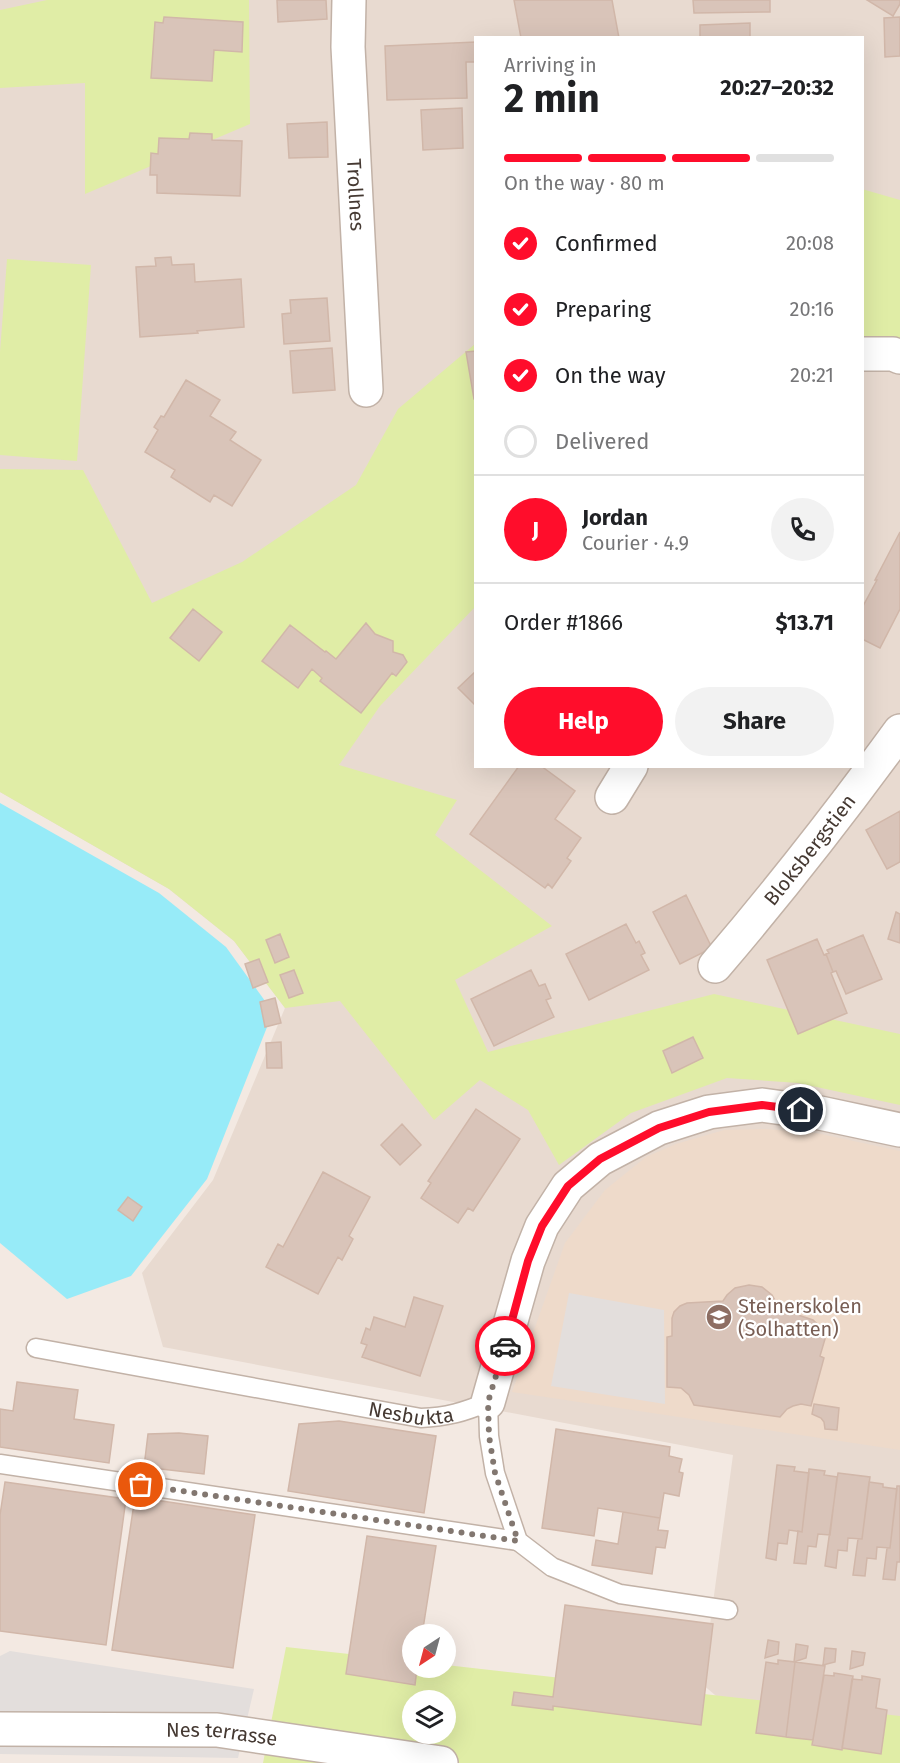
<!DOCTYPE html>
<meta charset="utf-8">
<style>
body{margin:0;font-family:"Fira Sans",sans-serif;background:#f2f2f2;color:#202124;height:100vh;display:flex;flex-direction:column;font-size:22px;white-space:nowrap}
*{box-sizing:border-box;margin:0}
p{font-size:20px;color:#757577}
.icon{flex:none;width:33px;height:33px;fill:none;stroke:currentColor;stroke-width:2;stroke-linecap:round;stroke-linejoin:round}
.map{position:relative;flex:1;overflow:hidden}
.details{position:absolute;left:474px;top:36px;width:390px;height:732px;display:flex;flex-direction:column;background:#fff;border-radius:0px;box-shadow:0 6px 24px #0002}
.details>*{flex:none}
.needle{width:39px;rotate:216deg}
.tools{position:absolute;left:402px;top:1624px;display:grid;gap:12px}
.tools a{display:grid;place-items:center;width:54px;height:54px;border-radius:50%;background:#fff;box-shadow:0 6px 24px #0002;font-size:30px}
.pin{position:absolute;display:grid;place-items:center;width:51px;height:51px;color:#fff;margin:-26px;border:3px solid #fff;border-radius:50%;box-shadow:0 2px 6px #0007}
.courier{position:absolute;display:grid;place-items:center;width:60px;height:60px;margin:-30px;border:4px solid #ff0d2b;border-radius:50%;background:#fff;color:#222;box-shadow:0 2px 8px #0007}
.overview em{font-style:normal;font-weight:700}
.overview div{display:flex;flex-direction:column-reverse}
.overview{display:flex;align-items:center;justify-content:space-between;height:102px;padding:0 30px}
h1{font-size:39px;font-weight:700;line-height:45px}
.bar{display:grid;grid-template-columns:repeat(4,1fr);gap:9px 6px;align-content:center;height:72px;padding:0 30px}
.bar i{height:8px;border-radius:4px;background:#e0e0e0}
.bar .selected{background:#ff0d2b}
.bar p{grid-column:span 4}
.line{display:flex;align-items:center;gap:15px;padding:0 30px;border-top:2px solid #e0e0e0}
.line div{flex:1}
.round{display:grid;place-items:center;flex:none;width:63px;height:63px;border-radius:32px;background:#f2f2f2}
ol{padding:0 30px;list-style:none}
li{display:flex;align-items:center;gap:18px;height:66px}
li p{margin-inline-start:auto}
li .icon{padding:6px;border-radius:50%;background:#ff0d2b;color:#fff;stroke-width:4}
li:last-child{color:#757577}
li i{width:33px;height:33px;border:3px solid #e0e0e0;border-radius:50%}
.cta{display:flex;gap:12px;margin-top:auto;padding:12px 30px}
.cta a{flex:1;height:69px;border-radius:36px;background:#ff0d2b;color:#fff;font-size:24px;font-weight:700;line-height:69px;text-align:center}
.cta a+a{background:#f2f2f2;color:#202124}
.map>svg:first-child{display:block}
.residential{fill:#e8dad0;fill-rule:evenodd}
.education{fill:#eedaca}
.green{fill:#e0eda6;fill-rule:evenodd}
.parking{fill:#e3dedc}
.water{fill:#97ebf8}
.building{fill:#d9c4b9;stroke:#d1b7a9;stroke-width:1.5}
.lines{fill:none;stroke-linecap:round;stroke-linejoin:round}
.service-casing{stroke:#c2b2a7;stroke-width:21}
.minor-casing{stroke:#c2b2a7;stroke-width:36}
.service{stroke:#fff;stroke-width:18}
.minor{stroke:#fff;stroke-width:33}
.done{stroke:#827770;stroke-width:6;stroke-dasharray:0 10.8}
.route{stroke:#ff0d2b;stroke-width:8}
.labels{text-anchor:middle;dominant-baseline:central;stroke-width:4.5;stroke-linejoin:round;paint-order:stroke}
.street-label{font-size:20px;fill:#453932;stroke:#fff}
.education-label{font-size:20px;fill:#785e54;stroke:#fff;text-anchor:start}
</style>
<div class="map">
<svg width="900" height="1763" viewBox="0 0 900 1763">
<rect width="100%" height="100%" fill="#f3e9e2"/>
<path class="residential" d="M0 0H900V1763L740 1716 702 1684 733 1455 163 1347 142 1273 213 1180 285 1008 234 941 169 889 0 792ZM476 38H862V766H476Z"/>
<path class="education" d="M765 1129 816 1133 900 1151V1450L512 1392 565 1243 605 1190 646 1157 676 1144 724 1130Z"/>
<path class="green" d="M47 0H249L250 124 85 194V83L0 88V10Z
M862 189 900 200V344L863 340Z
M7 259 91 265 77 461 0 455V352Z
M475 344V607L380 706 339 765 457 800 435 835 552 926 455 980 488 1052 714 994 900 1034V1105L798 1083 727 1078 631 1113 559 1165 528 1110 480 1080 434 1120 340 1001 285 1008 234 941 169 889 0 792V469L83 470 152 603 242 562 356 485 398 409Z
M286 1647 412 1661V1668H446V1665L900 1716V1763H263ZM412 1701H446V1734H412Z"/>
<path class="parking" d="M569 1293 664 1310 665 1404 551 1386Z
M10 1651 254 1689 238 1758 0 1754V1656Z"/>
<path class="water" d="M0 803 159 893 226 947 273 1012 207 1179 131 1276 67 1299 0 1243Z"/>
<path class="building" d="M277 0H326L327 19 278 22Z
M514 0H612L619 38H521Z
M693 0H770V12L694 13Z
M867 0H900V4L893 16Z
M164 17 243 22 242 52 214 50 212 81 151 78 155 22 163 23Z
M900 17V56L885 57 884 18Z
M750 23V38H700V25Z
M476 42V62H466L467 98 387 100 385 46Z
M462 108 463 148 423 150 421 110Z
M327 122 328 157 289 158 287 124Z
M190 133 212 134V140L242 141 240 196 157 193V175H150L151 153 158 154 159 138 189 139Z
M171 257 172 265 194 264 195 282 241 279 244 327 197 331 198 333 140 337 136 267 156 266 155 258Z
M327 298 330 341 284 344 282 314 291 313 290 300Z
M332 348 335 390 293 393 290 351Z
M476 351V399H474L466 352Z
M186 380 220 400 210 416 236 432 230 440 261 460 232 506 214 495 210 502 171 477 175 470 145 452 158 430 154 427 161 416 164 417Z
M900 532V609L880 648 862 639V608L877 580H875Z
M193 609 222 632 199 661 170 638Z
M366 623 375 634 393 641V652L403 655 407 662 396 676 392 673 361 713 320 681 322 678 312 669 298 688 262 661 290 625 325 652 326 651 336 659Z
M476 671V706L458 688Z
M519 766H541L575 791 555 819 581 838 567 858 571 861 552 888 548 884 545 888 470 834Z
M900 811V862L887 869 866 830Z
M686 895 712 948 680 964 653 912Z
M896 912 900 914V943L888 939Z
M626 924 636 943 639 941 645 953 641 955 649 970 589 1000 566 954Z
M280 934 289 957 275 963 266 940Z
M863 935 882 979 846 994 836 971 833 972 826 954 829 953 827 950Z
M817 939 824 955 826 954 833 972 831 973 847 1013 798 1034 767 960Z
M259 959 268 982 253 988 245 964Z
M294 970 303 993 289 998 280 975Z
M531 970 539 986 545 984 551 998 546 1000 554 1017 494 1046 471 999Z
M275 998 281 1023 265 1027 260 1002Z
M693 1037 703 1058 672 1073 663 1051Z
M281 1042 282 1068H267L266 1043Z
M476 1109 520 1139 473 1211 468 1208 458 1223 421 1198 431 1183 428 1181Z
M402 1124 421 1145 400 1165 381 1145Z
M323 1172 370 1197 349 1236 353 1239 342 1260 338 1257 318 1294 266 1267 278 1244 283 1247Z
M128 1197 142 1207 133 1221 118 1210Z
M749 1285 762 1287 772 1295 780 1309 813 1320 823 1330 825 1339 820 1356 824 1358 811 1406 801 1404 793 1406 787 1409 780 1417 694 1405 689 1395 681 1388 667 1387V1337L672 1336V1318L674 1312 680 1306 687 1303 723 1301 727 1295 735 1288Z
M414 1297 443 1306 420 1376 362 1357 367 1345 361 1343 366 1328 370 1330 374 1317 405 1327Z
M17 1382 78 1390 74 1419 114 1425 109 1463 0 1447V1409L13 1411Z
M814 1404 839 1408 837 1430 825 1429 824 1422 821 1418 812 1414Z
M339 1421 436 1436 424 1513 288 1491 299 1424Z
M556 1429 670 1447 669 1456 682 1459 679 1472 683 1473 679 1496 664 1493 660 1518 598 1508 594 1536 542 1528Z
M179 1433 208 1436 204 1474 144 1467 148 1434Z
M777 1465 795 1467 794 1471 809 1473 802 1532 789 1530 787 1544 778 1543 776 1560 766 1558Z
M809 1469 825 1471 824 1475 837 1477 830 1535 818 1534 816 1547 808 1546 806 1564 794 1563 798 1531 802 1532Z
M838 1473 870 1477 862 1539 848 1538 847 1551 838 1550 836 1568 825 1566Z
M5 1482 126 1499 106 1645 0 1631V1515Z
M869 1482 883 1484V1487L897 1489 890 1548 877 1547 876 1559 867 1558 865 1576 853 1575 858 1539H862Z
M897 1486H900V1562H897L895 1580 883 1579 887 1548H890Z
M135 1497 255 1515 233 1668 112 1650Z
M623 1512 660 1518 658 1530 668 1531 665 1548 656 1547 652 1574 592 1565 596 1540 618 1544Z
M367 1536 436 1546 422 1635H412V1668H417L415 1685 346 1674Z
M565 1605 713 1624 701 1725 553 1706V1710L512 1705 514 1692 553 1697Z
M768 1640 779 1642 778 1654 765 1658Z
M796 1644 808 1646 806 1658 794 1662Z
M825 1648 836 1649 835 1662 823 1665Z
M852 1651 865 1653 863 1665 850 1669Z
M778 1660 795 1662 786 1737 756 1733 766 1662 778 1664Z
M795 1662 825 1666 813 1740 786 1737Z
M834 1673 853 1676 842 1750 812 1745 824 1675 834 1676Z
M862 1676 880 1679 876 1708 887 1710 881 1754 842 1748 852 1679 862 1680Z"/>
<g class="lines">
<defs>
<g id="service">
<path id="s1" d="M36 1348 421 1418C447 1417 464 1412 488 1402L489 1436 495 1473 518 1541 552 1567 620 1594 728 1610"/>
<path d="M0 1464 518 1541"/>
</g>
<g id="minor">
<path id="s2" d="M349 0 348 47 366 390"/>
<path d="M862 354H893L900 357"/>
<path d="M612 797 631 766"/>
<path id="s3" d="M715 966C780 890 841 812 900 731"/>
<path d="M488 1402 528 1261 542 1226 568 1186 600 1159 659 1128 709 1112 762 1105 820 1113 900 1130"/>
<path id="s4" d="M0 1729 217 1730 441 1763"/>
</g>
</defs>
<use href="#service" class="service-casing"/>
<use href="#minor" class="minor-casing"/>
<use href="#service" class="service"/>
<use href="#minor" class="minor"/>
</g>
<g class="lines">
<path class="done" d="M141 1485 518 1541 495 1473 489 1436 488 1402 505 1346"/>
<path class="route" d="M505 1346 528 1261 542 1226 568 1186 600 1159 659 1128 709 1112 762 1105 801 1110"/>
</g>
<defs>
<symbol id="school-disc" viewBox="-11 -11 22 22"><circle r="9.5" fill="#8d6e63" stroke="#fff"/><path d="M0-5L7-2L0 1L-7-2ZM-4 1L0 2.5L4 1V4Q0 6-4 4Z" fill="#fff"/></symbol>
</defs>
<g fill-rule="evenodd">
<use href="#school-disc" x="704" y="1302" width="30" height="30"/>
</g>
<g class="labels">
<g class="street-label">
<text stroke="none"><textPath href="#s2" startOffset="195">Trollnes</textPath></text>
<text stroke="none"><textPath href="#s3" startOffset="150">Bloksbergstien</textPath></text>
<text stroke="none"><textPath href="#s1" startOffset="381">Nesbukta</textPath></text>
<text stroke="none"><textPath href="#s4" startOffset="222">Nes terrasse</textPath></text>
</g>
<g class="education-label">
<text x="738" y="1306">Steinerskolen<tspan x="738" dy="23">(Solhatten)</tspan></text>
</g>
</g>
</svg>
<div class="tools">
<a><svg class="needle" viewBox="-14 -14 28 28"><path d="M0-13l5 13h-10z" fill="#e53935"/><path d="M0 13l5-13h-10z" fill="#757577"/></svg></a>
<a><svg class="icon" aria-label="layers" viewBox="0 0 24 24"><path d="M12 4l9 5-9 5-9-5zM3 14l9 5 9-5"/></svg></a>
</div>
<div class="pin" style="left:141px;top:1485px;background:#ea580c"><svg class="icon" aria-label="bag" viewBox="0 0 24 24"><path d="M5 8h14l-1 12H6zM9 8a3 3 0 0 1 6 0"/></svg></div>
<div class="pin" style="left:801px;top:1110px;background:#1f2937"><svg class="icon" aria-label="home" viewBox="0 0 24 24"><path d="M3 11l9-7 9 7M6 9v11h12V9"/></svg></div>
<div class="courier" style="left:505px;top:1346px"><svg class="icon" aria-label="car" viewBox="0 0 24 24"><path d="M5 17H2v-5l4-1 3-4h7l3 4 3 1v5h-3M9 17h6M6 11h13"/><circle cx="7" cy="17" r="2"/><circle cx="17" cy="17" r="2"/></svg></div>
<section class="details">
<div class="overview"><div><h1>2 min</h1><p>Arriving in</p></div><em>20:27–20:32</em></div>
<div class="bar"><i class="selected"></i><i class="selected"></i><i class="selected"></i><i></i><p>On the way · 80 m</p></div>
<ol>
<li><svg class="icon" aria-label="check" viewBox="0 0 24 24"><path d="M5 12l5 5 9-10"/></svg>Confirmed<p>20:08</p></li>
<li><svg class="icon" aria-label="check" viewBox="0 0 24 24"><path d="M5 12l5 5 9-10"/></svg>Preparing<p>20:16</p></li>
<li><svg class="icon" aria-label="check" viewBox="0 0 24 24"><path d="M5 12l5 5 9-10"/></svg>On the way<p>20:21</p></li>
<li><i></i>Delivered</li>
</ol>
<div class="line" style="height:108px"><b class="round" style="background:#ff0d2b;color:#fff">J</b><div><b>Jordan</b><p>Courier · 4.9</p></div><a class="round"><svg class="icon" aria-label="phone" viewBox="0 0 24 24"><path d="M5 4h4l2 5-3 2q2 4 5 5l2-3 5 2v4C11 20 4 13 5 4z"/></svg></a></div>
<div class="line" style="height:78px"><div>Order #1866</div><b>$13.71</b></div>
<div class="cta"><a>Help</a><a>Share</a></div>
</section>
</div>
